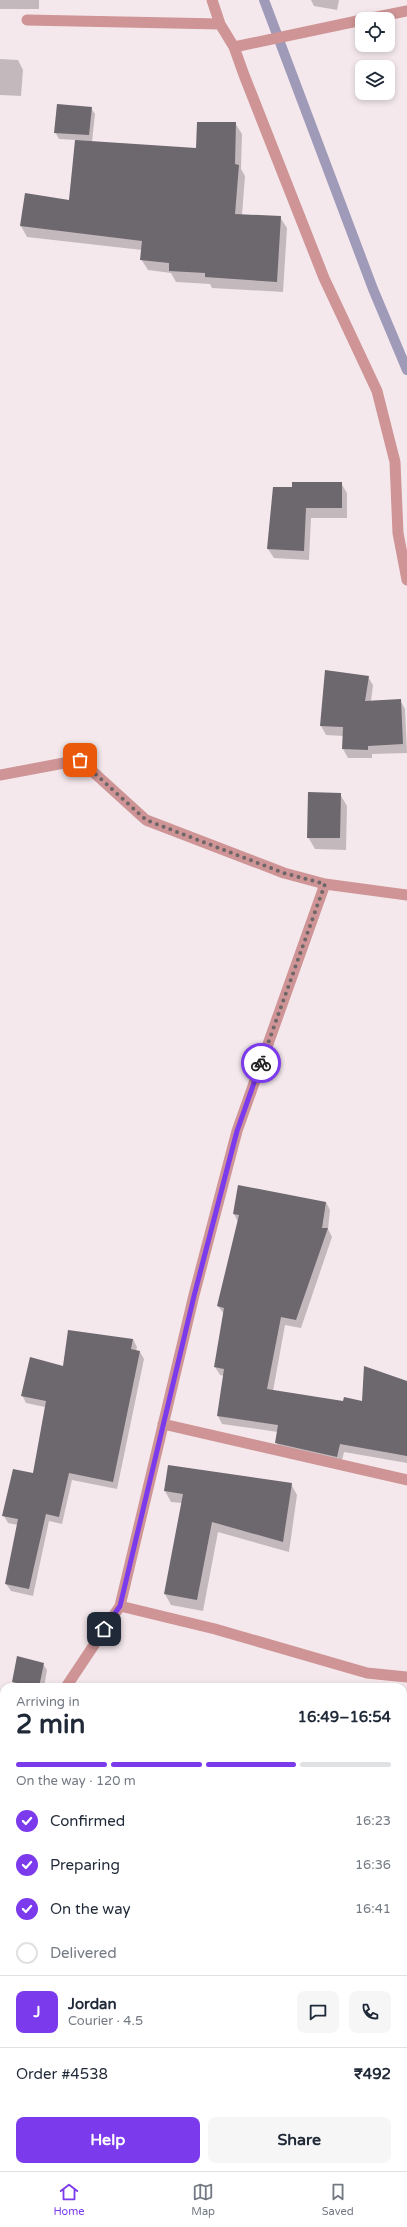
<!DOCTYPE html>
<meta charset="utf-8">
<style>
body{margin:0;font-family:"Varela Round",sans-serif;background:#f6f6f7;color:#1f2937;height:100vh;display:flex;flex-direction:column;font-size:15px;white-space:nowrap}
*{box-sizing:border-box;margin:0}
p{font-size:13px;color:#747a83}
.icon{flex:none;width:22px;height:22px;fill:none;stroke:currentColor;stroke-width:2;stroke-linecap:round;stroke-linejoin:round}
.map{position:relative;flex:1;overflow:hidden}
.side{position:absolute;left:0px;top:1683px;width:407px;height:488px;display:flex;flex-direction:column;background:#fff;border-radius:12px 12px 0 0;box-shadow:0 2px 6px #0003}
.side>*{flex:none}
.fabs{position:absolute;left:355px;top:12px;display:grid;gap:8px}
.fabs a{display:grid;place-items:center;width:40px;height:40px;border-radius:8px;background:#fff;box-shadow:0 2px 6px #0003;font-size:20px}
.pin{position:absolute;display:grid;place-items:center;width:34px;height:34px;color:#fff;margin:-17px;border-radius:8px;box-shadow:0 2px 6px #0006}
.courier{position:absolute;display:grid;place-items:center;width:40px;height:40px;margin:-20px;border:3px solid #7c3aed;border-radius:50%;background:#fff;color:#222;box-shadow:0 1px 5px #0007}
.overview em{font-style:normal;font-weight:700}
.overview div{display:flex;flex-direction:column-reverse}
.overview{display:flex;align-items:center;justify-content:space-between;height:68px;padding:0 16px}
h1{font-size:26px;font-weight:700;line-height:30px}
.bar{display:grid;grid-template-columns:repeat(4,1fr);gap:6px 4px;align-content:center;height:48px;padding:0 16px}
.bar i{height:5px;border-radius:3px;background:#e0e1e3}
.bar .selected{background:#7c3aed}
.bar p{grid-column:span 4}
.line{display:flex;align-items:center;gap:10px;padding:0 16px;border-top:1px solid #e0e1e3}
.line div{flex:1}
.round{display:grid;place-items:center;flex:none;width:42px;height:42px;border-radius:8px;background:#f6f6f7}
ol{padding:0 16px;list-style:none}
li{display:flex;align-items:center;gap:12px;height:44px}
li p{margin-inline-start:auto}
li .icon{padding:4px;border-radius:50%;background:#7c3aed;color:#fff;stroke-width:4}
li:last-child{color:#747a83}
li i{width:22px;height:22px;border:2px solid #e0e1e3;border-radius:50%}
.primary-button{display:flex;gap:8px;margin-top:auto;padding:8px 16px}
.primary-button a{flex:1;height:46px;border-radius:8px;background:#7c3aed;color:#fff;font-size:16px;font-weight:700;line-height:46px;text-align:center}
.primary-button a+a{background:#f6f6f7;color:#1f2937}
.tabs{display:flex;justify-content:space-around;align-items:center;height:56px;border-top:1px solid #e0e1e3;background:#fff;font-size:11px;color:#747a83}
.tabs a{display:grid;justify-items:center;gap:2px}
.tabs .selected{color:#7c3aed}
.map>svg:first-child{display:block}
.shadow{fill:#0003}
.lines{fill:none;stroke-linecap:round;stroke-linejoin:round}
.stream{stroke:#a09ab9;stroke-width:10}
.building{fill:#6d676e}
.minor{stroke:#cf9495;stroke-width:11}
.done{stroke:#6e676a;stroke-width:4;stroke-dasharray:0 7.2}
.route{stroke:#7c3aed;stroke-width:5}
</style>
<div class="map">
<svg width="407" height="2171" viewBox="0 0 407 2171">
<rect width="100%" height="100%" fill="#f4e8ed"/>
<path class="shadow" d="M0 0H39V9H0Z
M311 0H339L337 10 314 6Z
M0 59 18 60 23 70 21 96 0 95Z
M91 108 95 114 92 142 197 150 235 123 242 134 241 169 245 176 242 215 280 217 287 228 283 292 212 288 210 284 176 282 171 273 148 270 141 259 142 250 27 237 21 226 69 201 76 140 59 139 55 132Z
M341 483 347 493V518H311L309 560 274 558 268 549 293 489Z
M326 671 368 677 373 685 371 701 400 700 405 709 407 753 372 754V758H348L343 749 344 736 326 735 321 726Z
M340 794 347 806 346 850 315 849 308 837Z
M326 1202 330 1210 328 1229 332 1237 301 1328 285 1325 273 1391 344 1402H363L407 1382V1463L344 1452 341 1464 281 1450 276 1442 278 1432 222 1424 218 1416 224 1376 220 1375 215 1367 224 1314 218 1306 238 1222 234 1214Z
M133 1339 137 1347 136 1351 140 1352 144 1359 117 1489 72 1480 62 1524 49 1521 33 1596 11 1591 6 1584 18 1525 8 1523 4 1516 34 1475 45 1407 26 1403 22 1395 64 1367Z
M291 1484 297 1495 289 1552 218 1532 203 1611 171 1605 165 1594 182 1503 171 1502 165 1491Z
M17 1658 43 1664 47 1670 44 1687H15L13 1682Z"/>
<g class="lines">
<path class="stream" d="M264 0 373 289 407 370"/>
</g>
<path class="building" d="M57 104 92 107 89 135 54 133Z
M197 122H236L235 164 239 165 235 214 281 216 277 282 205 277V273L169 271V263L140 260 142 241 20 226 25 193 69 200 75 140 196 148Z
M292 482H342V508H306L304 551 267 549 273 487H292Z
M325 670 369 676 365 701 401 699 403 744 368 746V750L342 749 343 727 320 726Z
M308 792 341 793 340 838H307Z
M238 1185 326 1202 322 1228H328L296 1320 281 1317 267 1389 343 1401 344 1397 362 1401 364 1366 407 1381V1456L340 1444 337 1457 275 1443 278 1425 217 1416 224 1369 214 1367 224 1308 217 1306 239 1215 233 1214Z
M68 1330 133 1339 131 1349 140 1351 113 1482 69 1473 59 1517 46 1514 29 1589 5 1584 18 1519 2 1516 13 1469 33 1473 46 1401 21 1396 30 1357 63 1366Z
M168 1465 292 1483 283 1542 212 1522 197 1600 164 1594 183 1494 164 1491Z
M17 1656 44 1663 39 1687 12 1682Z"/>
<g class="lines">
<path class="minor" d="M212 0 220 24 234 47 244 75 324 278 377 391 395 462 398 533 407 580
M367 19 407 11
M27 20 220 24
M234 47 362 20
M0 775 80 760 146 820 284 873 325 884 407 895
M163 1424 407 1480
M120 1606 215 1629 367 1673 407 1677
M66 1687 120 1606 194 1295 237 1131 325 884
M0 1794 4 1785"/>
</g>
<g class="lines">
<path class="done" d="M80 760 146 820 284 873 325 884 261 1063"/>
<path class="route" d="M104 1629 120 1606 194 1296 237 1131 261 1063"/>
</g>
</svg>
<div class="fabs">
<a><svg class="icon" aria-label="locate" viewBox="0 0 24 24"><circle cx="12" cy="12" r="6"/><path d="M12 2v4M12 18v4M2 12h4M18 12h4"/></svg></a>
<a><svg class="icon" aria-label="layers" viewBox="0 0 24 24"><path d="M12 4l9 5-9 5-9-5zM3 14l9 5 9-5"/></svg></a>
</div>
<div class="pin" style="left:80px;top:760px;background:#ea580c"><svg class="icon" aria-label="bag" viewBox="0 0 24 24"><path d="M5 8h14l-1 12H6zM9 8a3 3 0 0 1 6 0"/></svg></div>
<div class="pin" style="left:104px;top:1629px;background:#1f2937"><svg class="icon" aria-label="home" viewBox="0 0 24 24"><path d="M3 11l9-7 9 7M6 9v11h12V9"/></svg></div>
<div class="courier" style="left:261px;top:1063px"><svg class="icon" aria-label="bike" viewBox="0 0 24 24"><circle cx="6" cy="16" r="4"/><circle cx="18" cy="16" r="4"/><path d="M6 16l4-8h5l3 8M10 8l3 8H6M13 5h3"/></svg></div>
<section class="side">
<div class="overview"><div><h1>2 min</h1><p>Arriving in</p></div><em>16:49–16:54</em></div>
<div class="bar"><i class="selected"></i><i class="selected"></i><i class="selected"></i><i></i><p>On the way · 120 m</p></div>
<ol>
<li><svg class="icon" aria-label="check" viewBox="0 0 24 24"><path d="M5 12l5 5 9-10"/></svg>Confirmed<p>16:23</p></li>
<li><svg class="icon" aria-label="check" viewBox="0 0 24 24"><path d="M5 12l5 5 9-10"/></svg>Preparing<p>16:36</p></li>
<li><svg class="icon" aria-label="check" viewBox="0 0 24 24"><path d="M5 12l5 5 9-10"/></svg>On the way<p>16:41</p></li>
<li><i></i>Delivered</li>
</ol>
<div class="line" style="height:72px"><b class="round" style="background:#7c3aed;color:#fff">J</b><div><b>Jordan</b><p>Courier · 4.5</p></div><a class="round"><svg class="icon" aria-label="chat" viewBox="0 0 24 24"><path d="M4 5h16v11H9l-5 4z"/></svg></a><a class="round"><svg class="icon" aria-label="phone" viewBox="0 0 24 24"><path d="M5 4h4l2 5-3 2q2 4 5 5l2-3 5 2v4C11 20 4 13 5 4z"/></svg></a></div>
<div class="line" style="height:52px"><div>Order #4538</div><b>₹492</b></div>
<div class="primary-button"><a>Help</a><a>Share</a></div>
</section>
</div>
<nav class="tabs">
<a class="selected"><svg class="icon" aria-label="home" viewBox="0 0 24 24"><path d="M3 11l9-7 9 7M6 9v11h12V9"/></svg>Home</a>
<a><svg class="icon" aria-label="map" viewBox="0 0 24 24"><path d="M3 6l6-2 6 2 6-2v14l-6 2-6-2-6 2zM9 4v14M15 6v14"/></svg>Map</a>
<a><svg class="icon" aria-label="saved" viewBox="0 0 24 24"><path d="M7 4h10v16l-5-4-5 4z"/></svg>Saved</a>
</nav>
